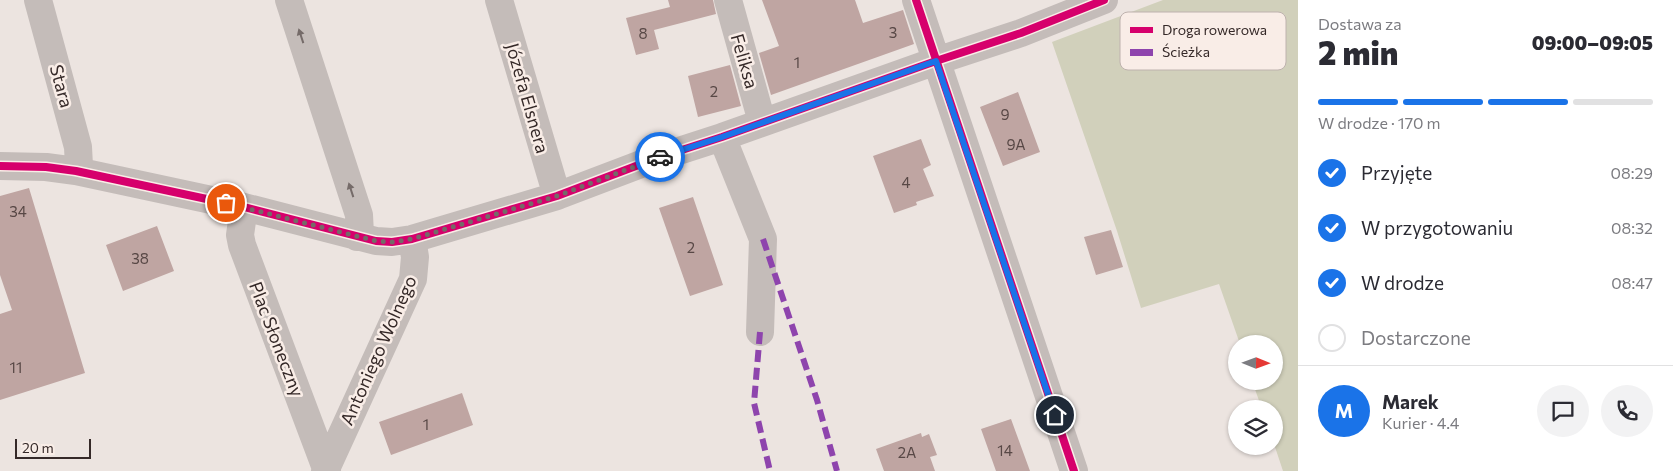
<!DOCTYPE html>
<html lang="pl">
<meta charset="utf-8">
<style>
body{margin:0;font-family:Commissioner,sans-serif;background:#f2f2f3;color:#2b2b33;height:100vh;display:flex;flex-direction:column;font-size:19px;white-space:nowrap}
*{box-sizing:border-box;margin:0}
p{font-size:16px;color:#7c7c81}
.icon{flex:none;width:28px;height:28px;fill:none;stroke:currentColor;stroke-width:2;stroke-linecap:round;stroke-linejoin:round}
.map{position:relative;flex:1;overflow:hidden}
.details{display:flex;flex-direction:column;background:#fff;width:375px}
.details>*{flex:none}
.needle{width:32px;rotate:91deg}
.tools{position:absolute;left:1228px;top:335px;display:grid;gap:10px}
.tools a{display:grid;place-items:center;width:55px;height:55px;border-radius:50%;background:#fff;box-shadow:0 1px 4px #0004;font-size:25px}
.scale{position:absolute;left:15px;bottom:12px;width:76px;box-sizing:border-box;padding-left:5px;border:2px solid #352928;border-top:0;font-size:14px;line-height:18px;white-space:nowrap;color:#352928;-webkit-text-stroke:4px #f9ede7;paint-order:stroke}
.pin{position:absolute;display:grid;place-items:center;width:42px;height:42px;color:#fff;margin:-21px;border:2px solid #fff;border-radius:50%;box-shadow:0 1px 5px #0007}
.courier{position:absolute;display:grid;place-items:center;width:50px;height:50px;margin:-25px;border:4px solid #1a73e8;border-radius:50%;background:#fff;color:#222;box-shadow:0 1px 6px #0007}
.summary em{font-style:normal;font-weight:800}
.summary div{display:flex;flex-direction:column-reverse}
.summary{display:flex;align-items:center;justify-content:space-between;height:85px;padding:0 20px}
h1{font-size:32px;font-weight:800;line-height:38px}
.bar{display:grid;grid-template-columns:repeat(4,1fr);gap:8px 5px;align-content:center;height:60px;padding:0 20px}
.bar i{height:6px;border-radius:4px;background:#e1e1e2}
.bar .on{background:#1a73e8}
.bar p{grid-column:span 4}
.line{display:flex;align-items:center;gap:12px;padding:0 20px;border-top:1px solid #e1e1e2}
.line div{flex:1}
.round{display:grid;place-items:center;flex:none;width:52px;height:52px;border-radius:26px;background:#f2f2f3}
ol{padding:0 20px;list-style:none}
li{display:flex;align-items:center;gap:15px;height:55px}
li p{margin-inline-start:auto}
li .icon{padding:5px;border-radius:50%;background:#1a73e8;color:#fff;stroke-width:4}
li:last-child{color:#7c7c81}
li i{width:28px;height:28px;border:2px solid #e1e1e2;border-radius:50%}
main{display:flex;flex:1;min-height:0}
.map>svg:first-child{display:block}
.green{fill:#d1d0bb}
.building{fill:#bfa5a2}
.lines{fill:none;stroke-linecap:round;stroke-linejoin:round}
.minor{stroke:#c4bcb9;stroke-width:28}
.quiet{stroke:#8e44ad;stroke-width:6;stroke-dasharray:12 6;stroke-linecap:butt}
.cycleway-casing{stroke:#f9ede7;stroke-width:11}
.cycleway{stroke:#d6006c;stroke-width:8}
.oneway{fill:#756b69}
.done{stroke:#756a68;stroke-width:5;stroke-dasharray:0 9}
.route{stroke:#1a73e8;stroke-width:6}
.labels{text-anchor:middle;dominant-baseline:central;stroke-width:5;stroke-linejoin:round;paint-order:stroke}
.number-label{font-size:15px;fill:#584846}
.street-label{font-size:18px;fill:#352928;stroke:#f9ede7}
.key{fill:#f9ede7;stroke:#beb2ae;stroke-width:1}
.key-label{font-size:14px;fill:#352928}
</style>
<main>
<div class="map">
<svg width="1298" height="471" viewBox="0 0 1298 471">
<rect width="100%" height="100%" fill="#ece4e0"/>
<path class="green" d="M1163 0H1298V471H1283L1274 444V409H1262L1252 381H1274V344H1240L1219 284 1141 308 1117 231 1052 42Z"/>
<path class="building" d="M668 0H713L716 14 654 30 659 49 636 55 626 18 670 7Z
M762 0H855L863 23 903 10 914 44 771 95 759 53 779 46Z
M730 65 741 106 698 117 688 76Z
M1018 92 1040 152 1003 166 980 107Z
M921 139 931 165 923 169 934 196 916 202 917 205 894 213 873 156Z
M29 188 85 373 0 400V314L12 310 0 275V196Z
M693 197 723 285 690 296 659 208Z
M157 226 174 271 123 291 106 245Z
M1111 230 1123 267 1096 275 1084 237Z
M462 393 473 425 391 455 379 422Z
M1011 419 1030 471H996L981 429Z
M921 433 922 437 929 434 937 455 930 457 935 471H884L876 449Z"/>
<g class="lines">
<path class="minor" d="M38 0 78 147 79 166 76 171
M289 0 359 215 360 234 357 237
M499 0 557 196
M728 0 762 122
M916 0 1074 471
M722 137 763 239 760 332
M0 166 46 167 76 171 244 207 376 241 392 242 412 239 557 196 657 158 722 137 936 61 1021 33 1104 0
M244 207 240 235 242 245 327 471
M325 471 413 279 415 257 412 239"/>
<path class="quiet" d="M763 239 817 400 837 471
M760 332 754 403 770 471"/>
<defs>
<path id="cycleway" d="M916 0 1074 471
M0 166 46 167 76 171 244 207 376 241 392 242 412 239 557 196 657 158 722 137 936 61 1021 33 1104 0"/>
</defs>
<use href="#cycleway" class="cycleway-casing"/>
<use href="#cycleway" class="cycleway"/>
</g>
<defs><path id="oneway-solid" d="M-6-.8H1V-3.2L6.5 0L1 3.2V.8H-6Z" transform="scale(1.25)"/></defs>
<g class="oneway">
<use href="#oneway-solid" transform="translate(301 36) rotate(-108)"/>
<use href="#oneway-solid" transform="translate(351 190) rotate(-108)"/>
</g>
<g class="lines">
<path class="done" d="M226 203 376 241 392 242 412 239 557 196 660 157"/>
<path class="route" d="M660 157 722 137 936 61 1055 415"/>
</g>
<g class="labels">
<g class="number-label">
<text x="893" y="32">3</text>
<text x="643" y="33">8</text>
<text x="797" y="62">1</text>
<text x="714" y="91">2</text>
<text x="1005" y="114">9</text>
<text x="1016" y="144">9A</text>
<text x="906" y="182">4</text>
<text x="18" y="211">34</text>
<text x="691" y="247">2</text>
<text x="140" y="258">38</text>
<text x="16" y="367">11</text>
<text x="426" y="424">1</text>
<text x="1005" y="450">14</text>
<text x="907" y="452">2A</text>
</g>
<g class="street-label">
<text transform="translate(745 61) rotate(74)">Feliksa</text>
<text transform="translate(62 86) rotate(75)">Stara</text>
<text transform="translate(528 98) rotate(74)">Józefa Elsnera</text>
<text transform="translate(277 339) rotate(69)">Plac Słoneczny</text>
<text transform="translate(378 350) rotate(-66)">Antoniego Wolnego</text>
</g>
</g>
<rect x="1120" y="12" width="166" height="58" rx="8" class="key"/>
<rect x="1130" y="27" width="23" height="6" fill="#d6006c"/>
<rect x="1130" y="49" width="23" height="7" fill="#8e44ad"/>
<g class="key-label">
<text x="1162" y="35">Droga rowerowa</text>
<text x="1162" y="57">Ścieżka</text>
</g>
</svg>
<div class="tools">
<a><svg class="needle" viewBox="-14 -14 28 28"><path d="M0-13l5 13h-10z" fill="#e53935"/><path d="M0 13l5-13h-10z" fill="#7c7c81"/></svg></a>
<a><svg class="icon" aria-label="layers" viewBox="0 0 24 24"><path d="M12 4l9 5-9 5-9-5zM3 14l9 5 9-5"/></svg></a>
</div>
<div class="scale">20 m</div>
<div class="pin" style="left:226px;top:203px;background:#ea580c"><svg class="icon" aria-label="bag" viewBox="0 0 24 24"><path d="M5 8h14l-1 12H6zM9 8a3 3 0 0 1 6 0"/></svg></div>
<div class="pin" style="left:1055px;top:415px;background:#1f2937"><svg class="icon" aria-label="home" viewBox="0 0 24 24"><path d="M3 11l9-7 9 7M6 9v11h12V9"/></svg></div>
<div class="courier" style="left:660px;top:157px"><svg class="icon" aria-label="car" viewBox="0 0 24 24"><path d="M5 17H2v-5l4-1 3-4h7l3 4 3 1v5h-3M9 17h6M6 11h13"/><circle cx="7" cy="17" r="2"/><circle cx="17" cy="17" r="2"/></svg></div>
</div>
<section class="details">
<div class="summary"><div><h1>2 min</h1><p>Dostawa za</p></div><em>09:00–09:05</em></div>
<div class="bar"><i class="on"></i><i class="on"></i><i class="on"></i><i></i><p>W drodze · 170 m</p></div>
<ol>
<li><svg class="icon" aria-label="check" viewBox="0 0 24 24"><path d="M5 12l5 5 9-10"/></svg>Przyjęte<p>08:29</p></li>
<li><svg class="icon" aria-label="check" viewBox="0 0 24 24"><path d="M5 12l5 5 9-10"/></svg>W przygotowaniu<p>08:32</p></li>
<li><svg class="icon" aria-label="check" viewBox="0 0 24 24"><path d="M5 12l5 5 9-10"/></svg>W drodze<p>08:47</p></li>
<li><i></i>Dostarczone</li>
</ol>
<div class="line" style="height:90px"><b class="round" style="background:#1a73e8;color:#fff">M</b><div><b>Marek</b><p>Kurier · 4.4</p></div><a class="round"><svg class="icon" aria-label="chat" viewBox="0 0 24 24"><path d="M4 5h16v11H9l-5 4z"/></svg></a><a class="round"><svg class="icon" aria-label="phone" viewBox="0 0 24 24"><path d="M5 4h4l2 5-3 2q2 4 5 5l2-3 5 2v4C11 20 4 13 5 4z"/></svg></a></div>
</section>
</main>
